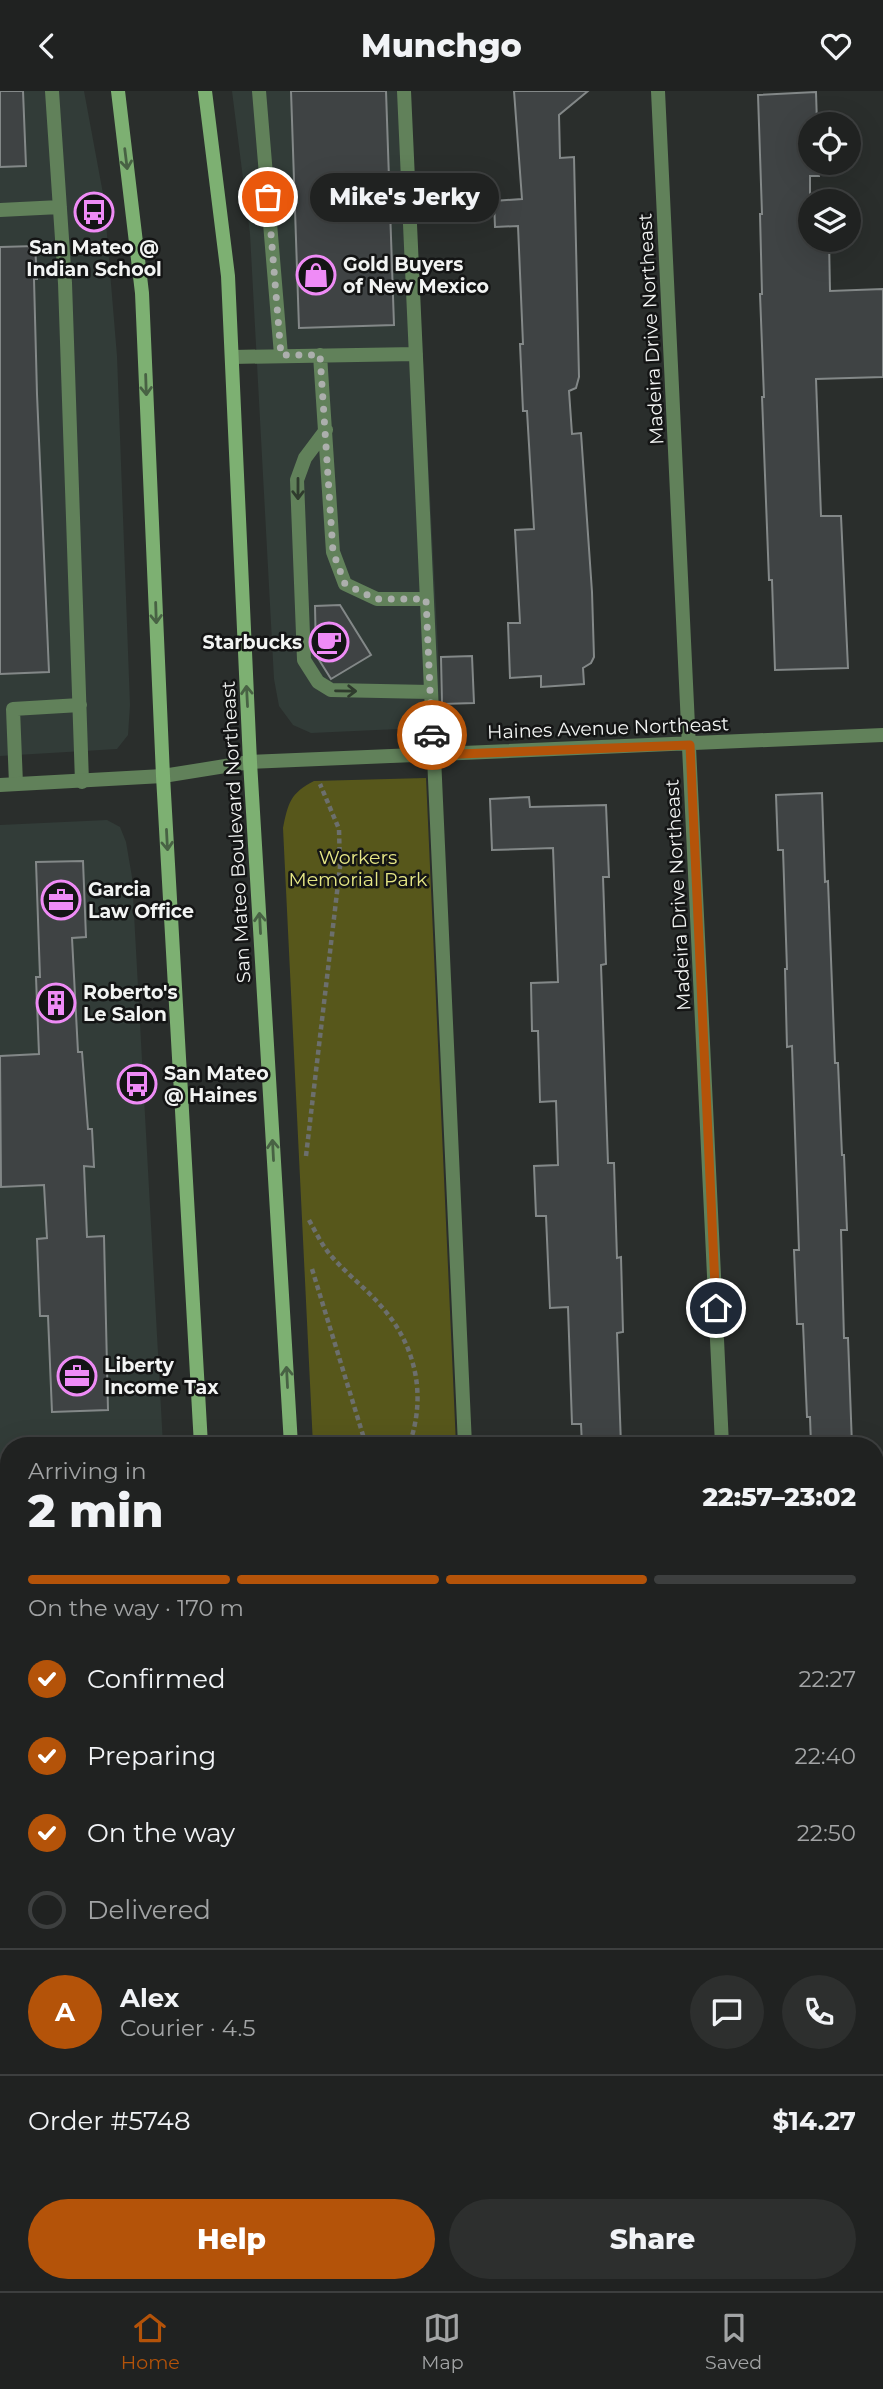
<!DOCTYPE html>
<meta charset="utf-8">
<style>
body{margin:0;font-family:Montserrat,sans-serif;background:#2d2f2e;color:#f1f3f6;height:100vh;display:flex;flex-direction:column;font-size:26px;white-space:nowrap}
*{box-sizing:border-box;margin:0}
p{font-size:23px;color:#a2a4a5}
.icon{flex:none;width:38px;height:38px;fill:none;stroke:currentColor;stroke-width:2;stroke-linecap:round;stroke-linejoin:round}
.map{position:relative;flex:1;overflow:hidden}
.sheet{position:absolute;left:0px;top:1346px;width:884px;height:856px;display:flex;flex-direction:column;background:#202221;border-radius:28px 28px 0 0;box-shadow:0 7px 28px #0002,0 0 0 2px #3d3f3f}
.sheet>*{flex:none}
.controls{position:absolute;left:798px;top:21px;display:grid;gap:14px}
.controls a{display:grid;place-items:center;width:63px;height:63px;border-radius:50%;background:#202221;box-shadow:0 7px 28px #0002,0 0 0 2px #3d3f3f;font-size:35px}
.pin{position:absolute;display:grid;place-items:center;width:60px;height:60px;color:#fff;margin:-30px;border:4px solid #fff;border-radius:50%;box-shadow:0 2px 7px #0007}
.courier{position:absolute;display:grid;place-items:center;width:70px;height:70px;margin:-35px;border:5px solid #b45309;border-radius:50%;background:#fff;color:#222;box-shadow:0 2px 9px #0007}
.bubble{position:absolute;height:49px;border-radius:24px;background:#202221;box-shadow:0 7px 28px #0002,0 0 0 2px #3d3f3f;font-size:23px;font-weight:800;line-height:49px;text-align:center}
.head em{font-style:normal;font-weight:800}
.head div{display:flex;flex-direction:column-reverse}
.head{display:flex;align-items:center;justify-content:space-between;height:119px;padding:0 28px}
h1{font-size:46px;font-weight:800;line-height:52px}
.bar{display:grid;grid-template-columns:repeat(4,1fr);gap:10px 7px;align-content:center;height:84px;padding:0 28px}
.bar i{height:9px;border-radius:5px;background:#3d3f3f}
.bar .active{background:#b45309}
.bar p{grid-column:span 4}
.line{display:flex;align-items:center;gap:18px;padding:0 28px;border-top:2px solid #3d3f3f}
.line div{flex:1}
.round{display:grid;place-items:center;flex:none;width:74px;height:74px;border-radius:37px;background:#2d2f2e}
ol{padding:0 28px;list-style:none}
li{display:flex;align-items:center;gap:21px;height:77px}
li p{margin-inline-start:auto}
li .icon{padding:7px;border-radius:50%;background:#b45309;color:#fff;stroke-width:4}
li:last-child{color:#a2a4a5}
li i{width:38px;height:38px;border:4px solid #3d3f3f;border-radius:50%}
.cta{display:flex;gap:14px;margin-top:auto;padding:14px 28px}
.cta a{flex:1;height:80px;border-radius:42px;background:#b45309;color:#fff;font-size:28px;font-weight:800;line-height:80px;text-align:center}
.cta a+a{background:#2d2f2e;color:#f1f3f6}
header{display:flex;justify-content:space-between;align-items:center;height:91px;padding:0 28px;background:#202221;font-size:32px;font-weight:800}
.tab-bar{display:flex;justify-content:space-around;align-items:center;height:98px;border-top:2px solid #3d3f3f;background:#202221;font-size:19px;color:#a2a4a5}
.tab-bar a{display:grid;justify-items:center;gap:4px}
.tab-bar .active{color:#b45309}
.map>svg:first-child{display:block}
.built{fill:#323c38}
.green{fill:#57571b}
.building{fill:#3f4344;stroke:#838888;stroke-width:2}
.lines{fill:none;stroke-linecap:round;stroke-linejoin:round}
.path{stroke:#6c6f6d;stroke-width:4.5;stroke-dasharray:5 3.5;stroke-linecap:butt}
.service{stroke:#61815a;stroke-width:14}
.minor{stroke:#61815a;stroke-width:14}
.secondary{stroke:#7db072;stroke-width:14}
.oneway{stroke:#486244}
.oneway2{stroke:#2f3b2d}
.done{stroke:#acafad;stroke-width:7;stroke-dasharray:0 12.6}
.route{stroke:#b45309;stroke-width:9}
.labels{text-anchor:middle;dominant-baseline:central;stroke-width:5;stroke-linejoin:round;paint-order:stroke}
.poi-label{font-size:19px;font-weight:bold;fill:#f2f4f3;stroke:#141515;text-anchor:start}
.street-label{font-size:19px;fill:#f2f4f3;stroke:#141515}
.park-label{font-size:19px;fill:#e7e886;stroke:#141515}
</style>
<header><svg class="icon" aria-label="back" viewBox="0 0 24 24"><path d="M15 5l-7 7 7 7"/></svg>Munchgo<svg class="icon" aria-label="heart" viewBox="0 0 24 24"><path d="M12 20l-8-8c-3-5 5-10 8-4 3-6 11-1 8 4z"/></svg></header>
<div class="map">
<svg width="883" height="2200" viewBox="0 0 883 2200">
<rect width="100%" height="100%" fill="#2a2e2c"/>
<path class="built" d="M0 0H84L104 108 117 265 130 614 128 644 117 658 0 665Z
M232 0H409L442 636 311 642 293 634 279 615 274 588 250 143Z
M107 729 120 736 126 751 132 786 163 1354H9V1660H0V734Z
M0 1725H9V2193H203L204 2200H6V2153L0 2152Z"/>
<path class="green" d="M426 687 456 1354H313L283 737C288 713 290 702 314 690Z
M354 2193H493V2200H355Z"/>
<path class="building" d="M0 0H23L26 75 0 76Z
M291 0H386L394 234 299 237Z
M514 0H588L559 24 560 67 574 66 579 286 576 297 569 300 572 343 581 342 592 501 594 566 591 572 583 577 584 593 541 596V585L510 587 508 532H520L515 439 534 438 527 320H523L520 253H523L518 135 495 136 494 110 522 108Z
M816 1 817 33H810V72H818L819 85H810V149H829L830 200 883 198V286L816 288 821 425H841L848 577 775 579 772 489H769L762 306H764L760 203H762L760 123H762L758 4Z
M35 155 37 188H34L37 303 49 581 0 583V156Z
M340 514 371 564 331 588 316 564 315 515Z
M472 565 474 612 442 613 441 566Z
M822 702 825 791 828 790 835 972H838L842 1064H844L847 1139H841L844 1247H848L852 1354H811L810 1326H807L803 1233H797L794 1159H799L792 955 787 956 785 878H787L783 759H778L776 704Z
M529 706 530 716 606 714 609 786H603L606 873 601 874 608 1072H614L617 1167 621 1166 623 1241 617 1242 621 1354H582L581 1333H572L568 1216 550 1217 546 1125H536L534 1075 558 1074 556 1010 540 1011 538 940H532L531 892 558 891 553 757 492 759 490 708Z
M83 770 86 846 72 847 78 961H82L88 1038H92L94 1076 84 1075 87 1146 104 1145 108 1319 52 1321 48 1225H40L37 1148 47 1147 44 1094 1 1096 0 965 39 963 36 886H40L36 771Z"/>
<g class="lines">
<path class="path" d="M306 1065 340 776 339 738 320 693
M309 1129C314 1138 319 1148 325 1157 340 1178 364 1195 381 1215 416 1254 427 1305 409 1354
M312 1178 366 1354"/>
<path class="service" d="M52 0 65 192 82 691
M259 0 281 264
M404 0 465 1354
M0 119 60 116
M320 264 333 461 345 493 377 508H426
M232 266 416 263
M326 339 305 367 297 389 304 569 318 591 331 599 430 601
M16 693 13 618 80 614
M504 2193V2200"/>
<path class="minor" d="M658 0 722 1354
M0 694 163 685 250 671 883 644
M875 1660H883
M0 1689H9
M762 2193 763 2200"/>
<path class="secondary" d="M118 0 142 202 163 685 201 1354
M205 0 228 185 250 671 291 1354
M244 2193 245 2200
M331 2193 332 2200"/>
</g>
<defs><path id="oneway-shaft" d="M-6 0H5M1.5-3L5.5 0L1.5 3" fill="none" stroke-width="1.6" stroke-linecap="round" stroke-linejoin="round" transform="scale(1.75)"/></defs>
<g class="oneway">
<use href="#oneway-shaft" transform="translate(126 68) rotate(83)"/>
<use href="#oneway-shaft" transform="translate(146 294) rotate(88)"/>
<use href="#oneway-shaft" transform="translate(156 522) rotate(88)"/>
<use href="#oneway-shaft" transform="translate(247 605) rotate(-93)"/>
<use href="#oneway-shaft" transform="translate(167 749) rotate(87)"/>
<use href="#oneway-shaft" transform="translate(260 832) rotate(-93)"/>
<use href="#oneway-shaft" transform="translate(273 1059) rotate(-93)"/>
<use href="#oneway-shaft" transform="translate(287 1286) rotate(-93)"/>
</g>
<g class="oneway2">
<use href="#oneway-shaft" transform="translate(298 398) rotate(90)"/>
<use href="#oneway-shaft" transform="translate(346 600) rotate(1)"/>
</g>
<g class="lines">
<path class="done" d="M268 106 281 264H320L333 461 345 493 376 508H426L432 644"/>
<path class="route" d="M432 644 433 664 690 654 716 1217"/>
</g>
<defs>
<symbol id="bus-ring" viewBox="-11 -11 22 22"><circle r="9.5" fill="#141515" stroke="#ef8bf6" stroke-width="1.5"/><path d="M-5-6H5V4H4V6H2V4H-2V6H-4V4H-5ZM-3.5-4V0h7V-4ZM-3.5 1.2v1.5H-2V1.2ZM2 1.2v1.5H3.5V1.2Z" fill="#ef8bf6"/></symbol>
<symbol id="shop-ring" viewBox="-11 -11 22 22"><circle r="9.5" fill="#141515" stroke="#ef8bf6" stroke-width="1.5"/><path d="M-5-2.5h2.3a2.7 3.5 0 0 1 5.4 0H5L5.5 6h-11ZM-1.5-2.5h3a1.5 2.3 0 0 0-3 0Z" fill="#ef8bf6"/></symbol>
<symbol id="cafe-ring" viewBox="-11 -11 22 22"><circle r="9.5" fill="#141515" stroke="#ef8bf6" stroke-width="1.5"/><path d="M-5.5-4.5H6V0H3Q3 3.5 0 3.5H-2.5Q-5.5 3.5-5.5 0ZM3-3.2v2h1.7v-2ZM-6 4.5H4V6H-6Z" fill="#ef8bf6"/></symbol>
<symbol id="office-ring" viewBox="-11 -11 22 22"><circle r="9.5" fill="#141515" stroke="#ef8bf6" stroke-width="1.5"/><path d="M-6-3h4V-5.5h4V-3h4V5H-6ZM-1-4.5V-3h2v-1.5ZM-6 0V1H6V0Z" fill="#ef8bf6"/></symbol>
<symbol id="building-ring" viewBox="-11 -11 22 22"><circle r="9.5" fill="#141515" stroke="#ef8bf6" stroke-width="1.5"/><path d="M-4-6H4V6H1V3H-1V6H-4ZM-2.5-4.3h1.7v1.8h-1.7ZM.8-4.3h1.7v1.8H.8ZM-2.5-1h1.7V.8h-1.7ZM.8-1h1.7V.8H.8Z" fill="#ef8bf6"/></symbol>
</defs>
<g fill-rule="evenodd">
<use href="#bus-ring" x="72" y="99" width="44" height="44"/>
<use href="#shop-ring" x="294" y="162" width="44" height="44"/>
<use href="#cafe-ring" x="307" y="529" width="44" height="44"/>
<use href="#office-ring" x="39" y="787" width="44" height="44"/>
<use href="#building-ring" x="34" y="890" width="44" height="44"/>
<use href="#bus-ring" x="115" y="971" width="44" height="44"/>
<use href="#office-ring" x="55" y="1263" width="44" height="44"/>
</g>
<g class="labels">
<g class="poi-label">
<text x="94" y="156" text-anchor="middle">San Mateo @<tspan x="94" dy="22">Indian School</tspan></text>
<text x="343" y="173">Gold Buyers<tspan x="343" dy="22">of New Mexico</tspan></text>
<text x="302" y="551" text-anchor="end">Starbucks</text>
<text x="88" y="798">Garcia<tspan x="88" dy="22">Law Office</tspan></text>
<text x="83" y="901">Roberto's<tspan x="83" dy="22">Le Salon</tspan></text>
<text x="164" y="982">San Mateo<tspan x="164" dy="22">@ Haines</tspan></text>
<text x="104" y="1274">Liberty<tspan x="104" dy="22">Income Tax</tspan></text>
</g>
<g class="street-label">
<text transform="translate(651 238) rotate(-93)">Madeira Drive Northeast</text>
<text transform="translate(608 637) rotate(-2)">Haines Avenue Northeast</text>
<text transform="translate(236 741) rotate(-93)">San Mateo Boulevard Northeast</text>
<text transform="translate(678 804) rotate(-93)">Madeira Drive Northeast</text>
</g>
<g class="park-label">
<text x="358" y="766">Workers<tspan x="358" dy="22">Memorial Park</tspan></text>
</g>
</g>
</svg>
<div class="controls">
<a><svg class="icon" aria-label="locate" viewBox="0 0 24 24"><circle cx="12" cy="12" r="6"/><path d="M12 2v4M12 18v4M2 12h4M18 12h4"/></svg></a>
<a><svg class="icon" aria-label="layers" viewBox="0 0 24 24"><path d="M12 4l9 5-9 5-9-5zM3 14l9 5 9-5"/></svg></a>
</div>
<div class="pin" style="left:268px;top:106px;background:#ea580c"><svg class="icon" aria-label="bag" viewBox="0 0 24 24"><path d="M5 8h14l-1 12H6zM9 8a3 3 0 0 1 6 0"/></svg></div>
<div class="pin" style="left:716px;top:1217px;background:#1f2937"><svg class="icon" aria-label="home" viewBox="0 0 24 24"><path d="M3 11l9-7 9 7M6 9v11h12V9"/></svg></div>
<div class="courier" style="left:432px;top:644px"><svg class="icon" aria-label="car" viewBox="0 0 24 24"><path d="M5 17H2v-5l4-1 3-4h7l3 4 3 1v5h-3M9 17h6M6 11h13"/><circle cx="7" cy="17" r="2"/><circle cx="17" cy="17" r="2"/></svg></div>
<div class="bubble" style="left:310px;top:82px;width:189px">Mike's Jerky</div>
<section class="sheet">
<div class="head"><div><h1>2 min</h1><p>Arriving in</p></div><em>22:57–23:02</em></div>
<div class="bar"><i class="active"></i><i class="active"></i><i class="active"></i><i></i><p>On the way · 170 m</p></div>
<ol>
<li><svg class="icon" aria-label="check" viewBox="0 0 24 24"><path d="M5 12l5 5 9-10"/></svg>Confirmed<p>22:27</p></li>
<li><svg class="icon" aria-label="check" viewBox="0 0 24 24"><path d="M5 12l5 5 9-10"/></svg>Preparing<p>22:40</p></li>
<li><svg class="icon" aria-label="check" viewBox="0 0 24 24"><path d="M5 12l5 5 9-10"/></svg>On the way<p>22:50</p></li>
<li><i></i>Delivered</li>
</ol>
<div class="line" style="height:126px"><b class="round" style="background:#b45309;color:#fff">A</b><div><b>Alex</b><p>Courier · 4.5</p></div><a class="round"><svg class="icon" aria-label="chat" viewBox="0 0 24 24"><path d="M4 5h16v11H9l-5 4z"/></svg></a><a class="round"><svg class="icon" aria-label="phone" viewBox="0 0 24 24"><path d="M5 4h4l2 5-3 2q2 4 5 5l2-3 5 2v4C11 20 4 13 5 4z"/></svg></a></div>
<div class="line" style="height:91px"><div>Order #5748</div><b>$14.27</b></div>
<div class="cta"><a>Help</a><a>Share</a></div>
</section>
</div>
<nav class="tab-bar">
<a class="active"><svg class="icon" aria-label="home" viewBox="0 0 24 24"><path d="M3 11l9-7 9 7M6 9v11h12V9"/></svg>Home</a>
<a><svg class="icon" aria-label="map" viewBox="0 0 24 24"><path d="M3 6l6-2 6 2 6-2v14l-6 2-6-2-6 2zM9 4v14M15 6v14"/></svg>Map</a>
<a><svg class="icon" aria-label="saved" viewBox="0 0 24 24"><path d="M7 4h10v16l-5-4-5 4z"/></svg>Saved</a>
</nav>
